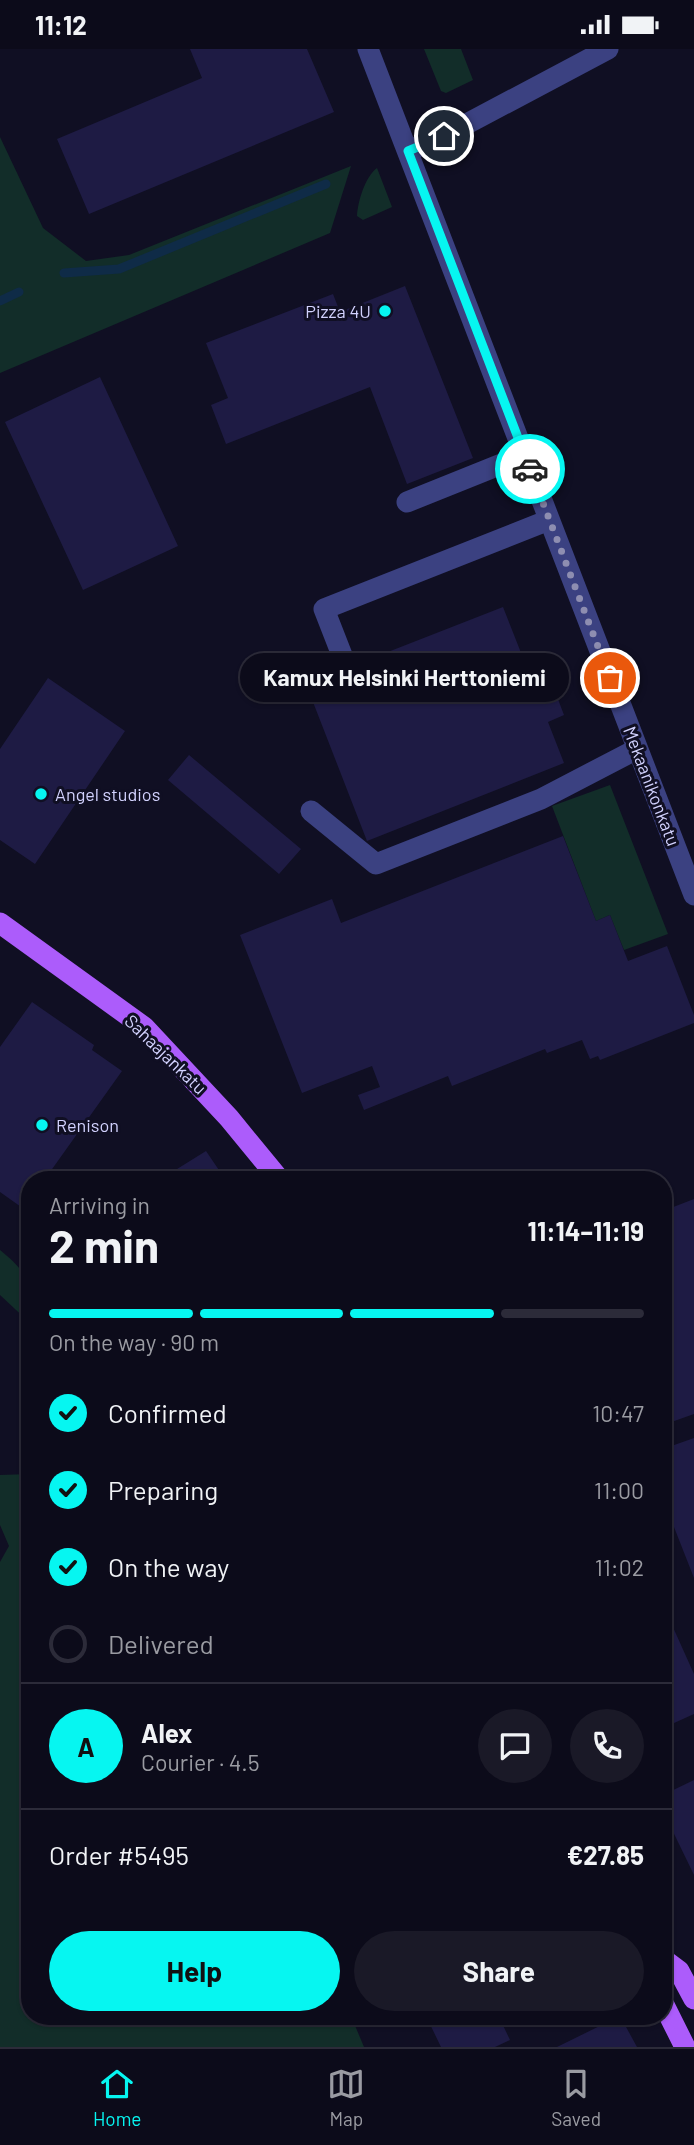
<!DOCTYPE html>
<meta charset="utf-8">
<style>
body{margin:0;font-family:Barlow,sans-serif;background:#1a1927;color:#f1f3f6;height:100vh;display:flex;flex-direction:column;font-size:26px;white-space:nowrap}
*{box-sizing:border-box;margin:0}
p{font-size:23px;color:#9a9ba2}
.icon{flex:none;width:38px;height:38px;fill:none;stroke:currentColor;stroke-width:2;stroke-linecap:round;stroke-linejoin:round}
.map{position:relative;flex:1;overflow:hidden}
.drawer{position:absolute;left:21px;top:1122px;width:651px;height:854px;display:flex;flex-direction:column;background:#0c0b1a;border-radius:28px;box-shadow:0 2px 5px #0004,0 0 0 2px #2c2b39}
.drawer>*{flex:none}
.pin{position:absolute;display:grid;place-items:center;width:60px;height:60px;color:#fff;margin:-30px;border:4px solid #fff;border-radius:50%;box-shadow:0 2px 7px #0007}
.courier{position:absolute;display:grid;place-items:center;width:70px;height:70px;margin:-35px;border:5px solid #06f6f1;border-radius:50%;background:#fff;color:#222;box-shadow:0 2px 9px #0007}
.bubble{position:absolute;height:49px;border-radius:24px;background:#0c0b1a;box-shadow:0 2px 5px #0004,0 0 0 2px #2c2b39;font-size:23px;font-weight:700;line-height:49px;text-align:center}
.headline em{font-style:normal;font-weight:700}
.headline div{display:flex;flex-direction:column-reverse}
.headline{display:flex;align-items:center;justify-content:space-between;height:119px;padding:0 28px}
h1{font-size:46px;font-weight:700;line-height:52px}
.bar{display:grid;grid-template-columns:repeat(4,1fr);gap:10px 7px;align-content:center;height:84px;padding:0 28px}
.bar i{height:9px;border-radius:5px;background:#2c2b39}
.bar .current{background:#06f6f1}
.bar p{grid-column:span 4}
.line{display:flex;align-items:center;gap:18px;padding:0 28px;border-top:2px solid #2c2b39}
.line div{flex:1}
.round{display:grid;place-items:center;flex:none;width:74px;height:74px;border-radius:37px;background:#1a1927}
ol{padding:0 28px;list-style:none}
li{display:flex;align-items:center;gap:21px;height:77px}
li p{margin-inline-start:auto}
li .icon{padding:7px;border-radius:50%;background:#06f6f1;color:#111;stroke-width:4}
li:last-child{color:#9a9ba2}
li i{width:38px;height:38px;border:4px solid #2c2b39;border-radius:50%}
.button{display:flex;gap:14px;margin-top:auto;padding:14px 28px}
.button a{flex:1;height:80px;border-radius:42px;background:#06f6f1;color:#111;font-size:28px;font-weight:700;line-height:80px;text-align:center}
.button a+a{background:#1a1927;color:#f1f3f6}
.status{display:flex;justify-content:space-between;align-items:center;height:49px;padding:0 35px;background:#0c0b1a;direction:ltr}
.status svg{height:19px;fill:currentColor}
.dock{display:flex;justify-content:space-around;align-items:center;height:98px;border-top:2px solid #2c2b39;background:#0c0b1a;font-size:19px;color:#9a9ba2}
.dock a{display:grid;justify-items:center;gap:4px}
.dock .current{color:#06f6f1}
.map>svg:first-child{display:block}
.green{fill:#122d29}
.lines{fill:none;stroke-linecap:round;stroke-linejoin:round}
.stream{stroke:#0f2b47;stroke-width:9}
.building{fill:#1e1b44}
.minor{stroke:#3b4181;stroke-width:21}
.major{stroke:#ac5cfb;stroke-width:21}
.done{stroke:#8e8eb1;stroke-width:7;stroke-dasharray:0 12.6}
.route{stroke:#06f6f1;stroke-width:9}
.poi-dot{fill:#06f6f1;stroke:#100f23;stroke-width:2.5}
.labels{text-anchor:middle;dominant-baseline:central;stroke-width:6;stroke-linejoin:round;paint-order:stroke}
.poi-label{font-size:18px;fill:#d2d2fe;stroke:#100f23;text-anchor:start}
.street-label{font-size:18px;fill:#d2d2fe;stroke:#100f23}
</style>
<div class="status"><b>11:12</b><svg viewBox="0 0 49 12"><path d="M0 12V9h3v3zM5 12V6h3v6zM10 12V3h3v9zM15 12V0h3v12zM26 1h20v11H26zM47 4h2v5h-2z"/></svg></div>
<div class="map">
<svg width="694" height="1998" viewBox="0 0 694 1998">
<rect width="100%" height="100%" fill="#100f23"/>
<path class="green" d="M424 0H461L473 31 446 44 441 42Z
M0 88 43 179 86 212 129 206 351 117 330 184 0 324Z
M377 119 392 158 363 171 357 167C358 152 365 128 377 119Z
M610 736 668 885 624 901 610 866 596 872 552 757Z
M0 1201C32 1227 30 1235 30 1274L0 1246Z
M30 1425V1967H351L364 1998H0V1513L9 1497 0 1476V1426Z"/>
<g class="lines">
<path class="stream" d="M64 224 119 220 326 135
M0 252 19 243"/>
</g>
<path class="building" d="M190 0H307L334 63 89 165 57 90 202 29Z
M405 237 473 409 407 435 370 338 226 395 211 356 228 349 206 294 333 245 340 263Z
M100 328 178 497 83 541 5 373Z
M503 558 540 652 556 645 564 666 548 673 564 714 367 792 306 635Z
M48 629 125 682 35 815 0 791V700Z
M189 706 301 800 279 825 168 731Z
M563 787 596 872 610 866 628 912 667 897 694 966V974L600 1011 598 1007 590 1010 582 991 547 1004 545 1000 452 1037 448 1027 364 1061 358 1046 380 1038 372 1017 302 1044 240 886 332 850 341 874Z
M32 953 94 996 92 1001 122 1022 45 1130H30V1153L24 1160 0 1143V998Z
M206 1102 225 1130H161Z
M694 1150V1365L663 1376V1162Z
M694 1389V1529L663 1450V1444L669 1442 663 1427V1400Z
M663 1556 694 1625V1665L663 1679Z
M694 1731V1826L663 1762V1746Z
M426 1967H506L500 1970 510 1991 495 1998H441Z
M620 1967 637 1998H557Z"/>
<g class="lines">
<path class="minor" d="M368 0 694 846
M408 102 444 87 608 0
M407 453 524 406
M347 619 324 560 549 471
M311 762 376 815 541 750 637 700"/>
<path class="major" d="M0 874 144 978 229 1069 279 1130
M663 1910 679 1922 694 1950
M663 1954 685 1998"/>
</g>
<g class="lines">
<path class="done" d="M530 420 610 629"/>
<path class="route" d="M444 87 408 102 530 420"/>
</g>
<g class="poi-dot">
<circle cx="385" cy="262" r="7"/>
<circle cx="41" cy="745" r="7"/>
<circle cx="42" cy="1076" r="7"/>
</g>
<g class="labels">
<g class="poi-label">
<text x="371" y="262" text-anchor="end">Pizza 4U</text>
<text x="55" y="745">Angel studios</text>
<text x="56" y="1076">Renison</text>
</g>
<g class="street-label">
<text transform="translate(652 737) rotate(69)">Mekaanikonkatu</text>
<text transform="translate(166 1005) rotate(44)">Sahaajankatu</text>
</g>
</g>
</svg>
<div class="pin" style="left:610px;top:629px;background:#ea580c"><svg class="icon" aria-label="bag" viewBox="0 0 24 24"><path d="M5 8h14l-1 12H6zM9 8a3 3 0 0 1 6 0"/></svg></div>
<div class="pin" style="left:444px;top:87px;background:#1f2937"><svg class="icon" aria-label="home" viewBox="0 0 24 24"><path d="M3 11l9-7 9 7M6 9v11h12V9"/></svg></div>
<div class="courier" style="left:530px;top:420px"><svg class="icon" aria-label="car" viewBox="0 0 24 24"><path d="M5 17H2v-5l4-1 3-4h7l3 4 3 1v5h-3M9 17h6M6 11h13"/><circle cx="7" cy="17" r="2"/><circle cx="17" cy="17" r="2"/></svg></div>
<div class="bubble" style="left:240px;top:604px;width:329px">Kamux Helsinki Herttoniemi</div>
<section class="drawer">
<div class="headline"><div><h1>2 min</h1><p>Arriving in</p></div><em>11:14–11:19</em></div>
<div class="bar"><i class="current"></i><i class="current"></i><i class="current"></i><i></i><p>On the way · 90 m</p></div>
<ol>
<li><svg class="icon" aria-label="check" viewBox="0 0 24 24"><path d="M5 12l5 5 9-10"/></svg>Confirmed<p>10:47</p></li>
<li><svg class="icon" aria-label="check" viewBox="0 0 24 24"><path d="M5 12l5 5 9-10"/></svg>Preparing<p>11:00</p></li>
<li><svg class="icon" aria-label="check" viewBox="0 0 24 24"><path d="M5 12l5 5 9-10"/></svg>On the way<p>11:02</p></li>
<li><i></i>Delivered</li>
</ol>
<div class="line" style="height:126px"><b class="round" style="background:#06f6f1;color:#111">A</b><div><b>Alex</b><p>Courier · 4.5</p></div><a class="round"><svg class="icon" aria-label="chat" viewBox="0 0 24 24"><path d="M4 5h16v11H9l-5 4z"/></svg></a><a class="round"><svg class="icon" aria-label="phone" viewBox="0 0 24 24"><path d="M5 4h4l2 5-3 2q2 4 5 5l2-3 5 2v4C11 20 4 13 5 4z"/></svg></a></div>
<div class="line" style="height:91px"><div>Order #5495</div><b>€27.85</b></div>
<div class="button"><a>Help</a><a>Share</a></div>
</section>
</div>
<nav class="dock">
<a class="current"><svg class="icon" aria-label="home" viewBox="0 0 24 24"><path d="M3 11l9-7 9 7M6 9v11h12V9"/></svg>Home</a>
<a><svg class="icon" aria-label="map" viewBox="0 0 24 24"><path d="M3 6l6-2 6 2 6-2v14l-6 2-6-2-6 2zM9 4v14M15 6v14"/></svg>Map</a>
<a><svg class="icon" aria-label="saved" viewBox="0 0 24 24"><path d="M7 4h10v16l-5-4-5 4z"/></svg>Saved</a>
</nav>
